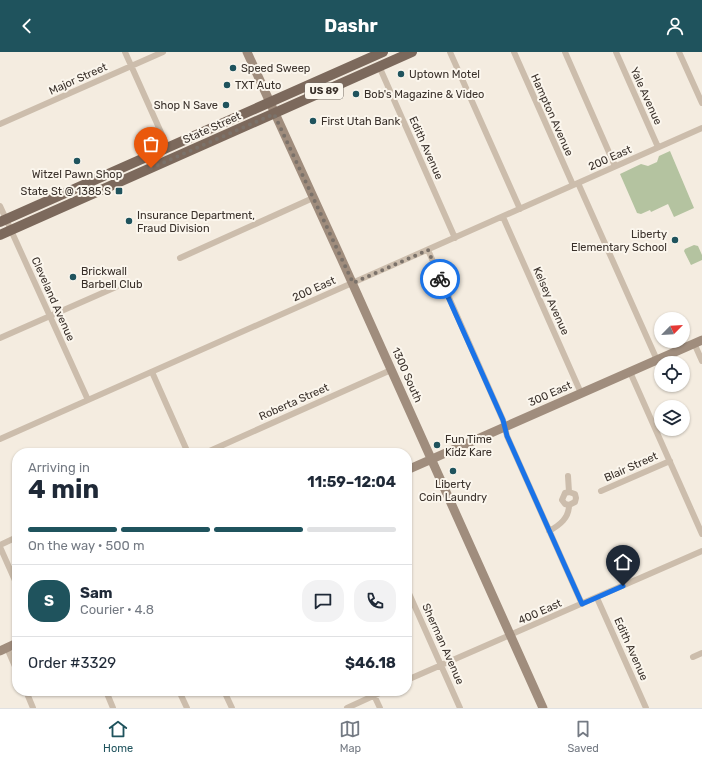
<!DOCTYPE html>
<meta charset="utf-8">
<style>
body{margin:0;font-family:Rubik,sans-serif;background:#f2f2f3;color:#1f2937;height:100vh;display:flex;flex-direction:column;font-size:15px;white-space:nowrap}
*{box-sizing:border-box;margin:0}
p{font-size:13px;color:#747a83}
.icon{flex:none;width:22px;height:22px;fill:none;stroke:currentColor;stroke-width:2;stroke-linecap:round;stroke-linejoin:round}
.map{position:relative;flex:1;overflow:hidden}
.sheet{position:absolute;left:12px;top:396px;width:400px;height:248px;display:flex;flex-direction:column;background:#fff;border-radius:16px;box-shadow:0 1px 3px #0004}
.sheet>*{flex:none}
.needle{width:26px;rotate:66deg}
.controls{position:absolute;left:654px;top:260px;display:grid;gap:8px}
.controls a{display:grid;place-items:center;width:36px;height:36px;border-radius:50%;background:#fff;box-shadow:0 1px 3px #0004;font-size:20px}
.pin{position:absolute;display:grid;place-items:center;width:34px;height:34px;color:#fff;margin:-41px -17px;border-radius:50% 50% 50% 0;rotate:-45deg;box-shadow:0 0 4px #0007}
.pin .icon{rotate:45deg}
.courier{position:absolute;display:grid;place-items:center;width:40px;height:40px;margin:-20px;border:3px solid #1a73e8;border-radius:50%;background:#fff;color:#222;box-shadow:0 1px 5px #0007}
.summary em{font-style:normal;font-weight:700}
.summary div{display:flex;flex-direction:column-reverse}
.summary{display:flex;align-items:center;justify-content:space-between;height:68px;padding:0 16px}
h1{font-size:26px;font-weight:700;line-height:30px}
.bar{display:grid;grid-template-columns:repeat(4,1fr);gap:6px 4px;align-content:center;height:48px;padding:0 16px}
.bar i{height:5px;border-radius:3px;background:#e0e1e3}
.bar .current{background:#1f535d}
.bar p{grid-column:span 4}
.line{display:flex;align-items:center;gap:10px;padding:0 16px;border-top:1px solid #e0e1e3}
.line div{flex:1}
.round{display:grid;place-items:center;flex:none;width:42px;height:42px;border-radius:16px;background:#f2f2f3}
header{display:flex;justify-content:space-between;align-items:center;height:52px;padding:0 16px;background:#1f535d;color:#fff;font-size:18px;font-weight:700}
.tab-bar{display:flex;justify-content:space-around;align-items:center;height:56px;border-top:1px solid #e0e1e3;background:#fff;font-size:11px;color:#747a83}
.tab-bar a{display:grid;justify-items:center;gap:2px}
.tab-bar .current{color:#1f535d}
.map>svg:first-child{display:block}
.green{fill:#b4c3a0}
.lines{fill:none;stroke-linecap:round;stroke-linejoin:round}
.street{stroke:#ccbdac;stroke-width:6}
.secondary{stroke:#a08d7d;stroke-width:9}
.primary{stroke:#7c695c;stroke-width:10}
.done{stroke:#7b726a;stroke-width:4;stroke-dasharray:0 7.2}
.route{stroke:#1a73e8;stroke-width:5}
.poi-dot{fill:#1f535d;stroke:#fbf6ed;stroke-width:1.5}
.labels{text-anchor:middle;dominant-baseline:central;stroke-width:4;stroke-linejoin:round;paint-order:stroke}
.shield{fill:#fbf6ed;stroke:#746c65;stroke-width:1}
.shield-label{font-size:10px;font-weight:bold;fill:#3a312b}
.poi-label{font-size:11px;fill:#3a312b;stroke:#fbf6ed;text-anchor:start}
.street-label{font-size:11px;fill:#3a312b;stroke:#fbf6ed}
</style>
<header><svg class="icon" aria-label="back" viewBox="0 0 24 24"><path d="M15 5l-7 7 7 7"/></svg>Dashr<svg class="icon" aria-label="person" viewBox="0 0 24 24"><circle cx="12" cy="8" r="4"/><path d="M4 21q1-7 8-7t8 7"/></svg></header>
<div class="map">
<svg width="702" height="656" viewBox="0 0 702 656">
<rect width="100%" height="100%" fill="#f4ece0"/>
<path class="green" d="M670 99 694 156 674 165 668 152 651 160 650 158 641 162 637 161 620 122 641 112 648 114 657 110 659 104Z
M694 193 698 194 702 203V208L691 213 684 199 685 197Z"/>
<g class="lines">
<path class="street" d="M125 0 168 96
M450 0 520 157
M514 0 573 133
M565 0 615 114
M616 0 658 95
M679 0 702 51
M379 14 455 186
M0 72 163 0
M578 131 657 308
M0 154 88 348
M503 165 581 341
M428 198 503 368 507 384 582 552
M180 206 313 146
M0 286 116 235
M694 291 702 309
M152 320 188 401
M630 320 702 482
M0 387 702 76
M205 401 391 318
M568 424 569 440
M601 439 670 409
M569 440 565 441 562 448 565 452 569 453
M569 440 575 442 576 446 575 450 569 453
M549 479C560 473 569 466 569 453
M0 493 17 485
M0 495 17 533
M407 537 460 656
M597 546 646 656
M7 596 17 619
M693 605 702 601
M407 628 702 499
M26 639 33 656
M106 639 113 656
M179 639 187 656
M224 639 232 656
M372 639 380 656
M347 656 384 639"/>
<path class="secondary" d="M247 0 341 206 543 656
M407 418 702 288
M0 599 17 591"/>
<path class="primary" d="M0 170 383 0
M0 183 412 0"/>
</g>
<g class="lines">
<path class="done" d="M151 116 274 62 353 231 428 198 440 227"/>
<path class="route" d="M440 227 503 368 507 384 582 552 623 534"/>
</g>
<g class="poi-dot">
<circle cx="233" cy="16" r="4"/>
<circle cx="401" cy="22" r="4"/>
<circle cx="227" cy="33" r="4"/>
<circle cx="356" cy="42" r="4"/>
<circle cx="226" cy="53" r="4"/>
<circle cx="313" cy="69" r="4"/>
<circle cx="77" cy="109" r="4"/>
<rect x="115" y="135" width="8" height="8" rx="2"/>
<circle cx="129" cy="169" r="4"/>
<circle cx="675" cy="188" r="4"/>
<circle cx="73" cy="225" r="4"/>
<circle cx="437" cy="393" r="4"/>
<circle cx="453" cy="419" r="4"/>
</g>
<g class="labels">
<rect class="shield" x="305" y="31" width="38" height="16" rx="3"/>
<g class="shield-label">
<text x="324" y="39">US 89</text>
</g>
<g class="poi-label">
<text x="241" y="16">Speed Sweep</text>
<text x="409" y="22">Uptown Motel</text>
<text x="235" y="33">TXT Auto</text>
<text x="364" y="42">Bob's Magazine &amp; Video</text>
<text x="218" y="53" text-anchor="end">Shop N Save</text>
<text x="321" y="69">First Utah Bank</text>
<text x="77" y="122" text-anchor="middle">Witzel Pawn Shop</text>
<text x="111" y="139" text-anchor="end">State St @ 1385 S</text>
<text x="137" y="163">Insurance Department,<tspan x="137" dy="13">Fraud Division</tspan></text>
<text x="667" y="182" text-anchor="end">Liberty<tspan x="667" dy="13">Elementary School</tspan></text>
<text x="81" y="219">Brickwall<tspan x="81" dy="13">Barbell Club</tspan></text>
<text x="445" y="387">Fun Time<tspan x="445" dy="13">Kidz Kare</tspan></text>
<text x="453" y="432" text-anchor="middle">Liberty<tspan x="453" dy="13">Coin Laundry</tspan></text>
</g>
<g class="street-label">
<text transform="translate(78 27) rotate(-24)">Major Street</text>
<text transform="translate(646 44) rotate(66)">Yale Avenue</text>
<text transform="translate(552 63) rotate(66)">Hampton Avenue</text>
<text transform="translate(212 76) rotate(-24)">State Street</text>
<text transform="translate(426 96) rotate(66)">Edith Avenue</text>
<text transform="translate(610 106) rotate(-24)">200 East</text>
<text transform="translate(314 237) rotate(-24)">200 East</text>
<text transform="translate(53 247) rotate(66)">Cleveland Avenue</text>
<text transform="translate(551 249) rotate(66)">Kelsey Avenue</text>
<text transform="translate(407 323) rotate(66)">1300 South</text>
<text transform="translate(550 342) rotate(-24)">300 East</text>
<text transform="translate(294 350) rotate(-24)">Roberta Street</text>
<text transform="translate(631 415) rotate(-24)">Blair Street</text>
<text transform="translate(540 560) rotate(-24)">400 East</text>
<text transform="translate(443 592) rotate(66)">Sherman Avenue</text>
<text transform="translate(631 597) rotate(66)">Edith Avenue</text>
</g>
</g>
</svg>
<div class="controls">
<a><svg class="needle" viewBox="-14 -14 28 28"><path d="M0-13l5 13h-10z" fill="#e53935"/><path d="M0 13l5-13h-10z" fill="#747a83"/></svg></a>
<a><svg class="icon" aria-label="locate" viewBox="0 0 24 24"><circle cx="12" cy="12" r="6"/><path d="M12 2v4M12 18v4M2 12h4M18 12h4"/></svg></a>
<a><svg class="icon" aria-label="layers" viewBox="0 0 24 24"><path d="M12 4l9 5-9 5-9-5zM3 14l9 5 9-5"/></svg></a>
</div>
<div class="pin" style="left:151px;top:116px;background:#ea580c"><svg class="icon" aria-label="bag" viewBox="0 0 24 24"><path d="M5 8h14l-1 12H6zM9 8a3 3 0 0 1 6 0"/></svg></div>
<div class="pin" style="left:623px;top:534px;background:#1f2937"><svg class="icon" aria-label="home" viewBox="0 0 24 24"><path d="M3 11l9-7 9 7M6 9v11h12V9"/></svg></div>
<div class="courier" style="left:440px;top:227px"><svg class="icon" aria-label="bike" viewBox="0 0 24 24"><circle cx="6" cy="16" r="4"/><circle cx="18" cy="16" r="4"/><path d="M6 16l4-8h5l3 8M10 8l3 8H6M13 5h3"/></svg></div>
<section class="sheet">
<div class="summary"><div><h1>4 min</h1><p>Arriving in</p></div><em>11:59–12:04</em></div>
<div class="bar"><i class="current"></i><i class="current"></i><i class="current"></i><i></i><p>On the way · 500 m</p></div>
<div class="line" style="height:72px"><b class="round" style="background:#1f535d;color:#fff">S</b><div><b>Sam</b><p>Courier · 4.8</p></div><a class="round"><svg class="icon" aria-label="chat" viewBox="0 0 24 24"><path d="M4 5h16v11H9l-5 4z"/></svg></a><a class="round"><svg class="icon" aria-label="phone" viewBox="0 0 24 24"><path d="M5 4h4l2 5-3 2q2 4 5 5l2-3 5 2v4C11 20 4 13 5 4z"/></svg></a></div>
<div class="line" style="height:52px"><div>Order #3329</div><b>$46.18</b></div>
</section>
</div>
<nav class="tab-bar">
<a class="current"><svg class="icon" aria-label="home" viewBox="0 0 24 24"><path d="M3 11l9-7 9 7M6 9v11h12V9"/></svg>Home</a>
<a><svg class="icon" aria-label="map" viewBox="0 0 24 24"><path d="M3 6l6-2 6 2 6-2v14l-6 2-6-2-6 2zM9 4v14M15 6v14"/></svg>Map</a>
<a><svg class="icon" aria-label="saved" viewBox="0 0 24 24"><path d="M7 4h10v16l-5-4-5 4z"/></svg>Saved</a>
</nav>
